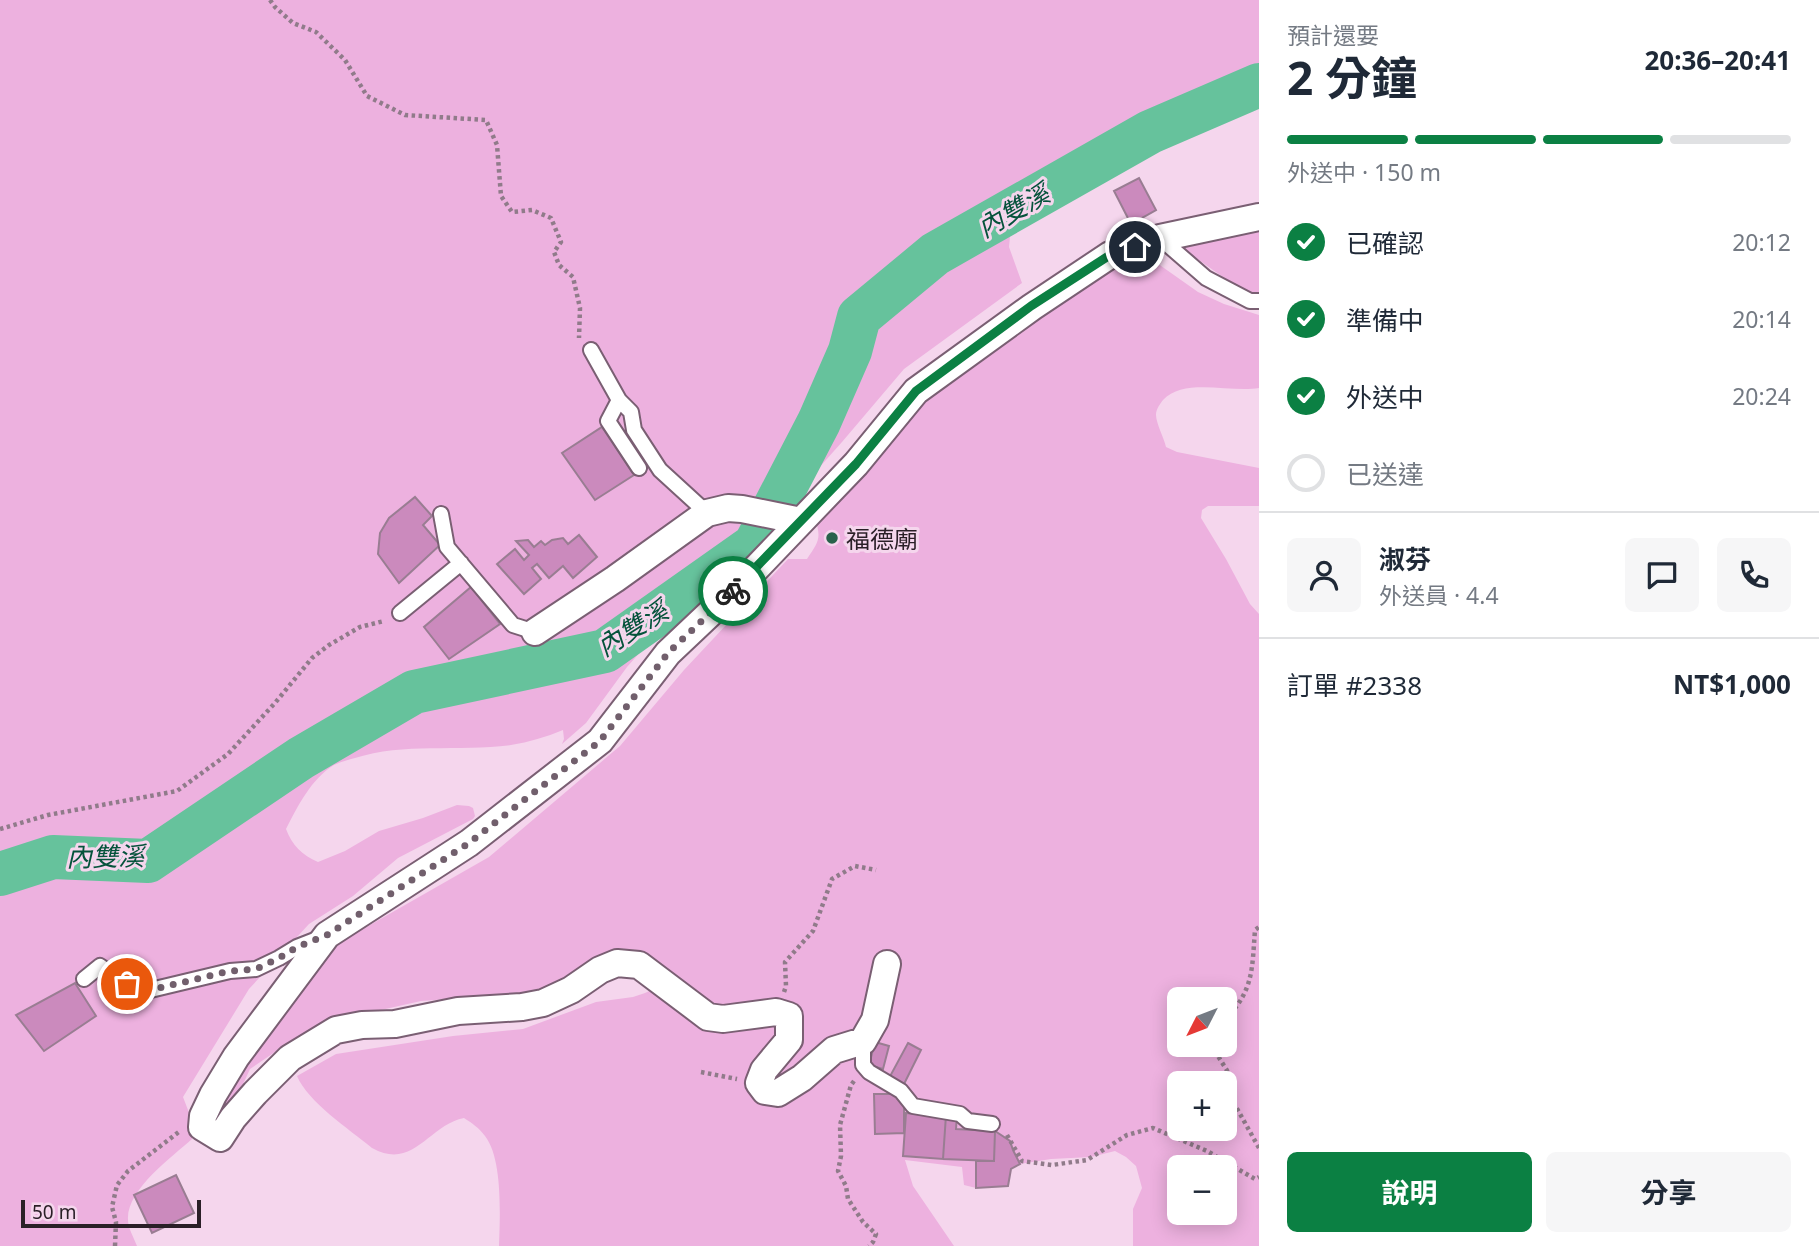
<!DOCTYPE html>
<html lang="zh-TW">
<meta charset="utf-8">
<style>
body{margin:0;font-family:"Noto Sans","Noto Sans TC",sans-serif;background:#f6f6f7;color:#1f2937;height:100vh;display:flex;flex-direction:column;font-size:26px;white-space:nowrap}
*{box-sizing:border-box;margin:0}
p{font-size:23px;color:#747a83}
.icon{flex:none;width:38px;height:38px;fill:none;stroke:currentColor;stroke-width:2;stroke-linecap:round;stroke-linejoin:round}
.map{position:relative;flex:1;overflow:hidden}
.sheet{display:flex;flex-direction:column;background:#fff;width:560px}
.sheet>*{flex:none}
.needle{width:46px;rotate:228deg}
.buttons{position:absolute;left:1167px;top:987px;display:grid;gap:14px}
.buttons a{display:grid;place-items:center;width:70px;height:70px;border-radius:10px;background:#fff;box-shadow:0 4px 18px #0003;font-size:35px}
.scale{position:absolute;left:21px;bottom:18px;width:180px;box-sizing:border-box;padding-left:7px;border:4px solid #2a1f27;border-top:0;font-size:19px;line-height:24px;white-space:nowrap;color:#2a1f27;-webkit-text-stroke:5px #f5d6ed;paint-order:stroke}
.pin{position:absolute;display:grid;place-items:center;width:60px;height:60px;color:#fff;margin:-30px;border:4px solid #fff;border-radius:50%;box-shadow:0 2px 7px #0007}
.courier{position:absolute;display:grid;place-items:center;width:70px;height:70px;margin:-35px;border:5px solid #0b8043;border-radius:50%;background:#fff;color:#222;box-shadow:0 2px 9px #0007}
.summary em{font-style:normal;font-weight:700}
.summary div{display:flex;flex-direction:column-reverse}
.summary{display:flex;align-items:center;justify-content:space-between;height:119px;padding:0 28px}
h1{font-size:46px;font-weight:700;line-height:52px}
.bar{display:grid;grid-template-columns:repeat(4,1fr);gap:10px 7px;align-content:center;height:84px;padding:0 28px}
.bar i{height:9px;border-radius:5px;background:#e0e1e3}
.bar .selected{background:#0b8043}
.bar p{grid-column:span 4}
.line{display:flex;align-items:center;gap:18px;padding:0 28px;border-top:2px solid #e0e1e3}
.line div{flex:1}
.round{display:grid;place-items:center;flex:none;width:74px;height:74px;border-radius:10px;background:#f6f6f7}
ol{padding:0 28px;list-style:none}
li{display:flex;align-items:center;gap:21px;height:77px}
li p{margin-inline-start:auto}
li .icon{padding:7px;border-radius:50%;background:#0b8043;color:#fff;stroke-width:4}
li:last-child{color:#747a83}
li i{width:38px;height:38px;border:4px solid #e0e1e3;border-radius:50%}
.action{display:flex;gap:14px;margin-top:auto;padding:14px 28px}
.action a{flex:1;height:80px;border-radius:10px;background:#0b8043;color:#fff;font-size:28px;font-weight:700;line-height:80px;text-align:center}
.action a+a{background:#f6f6f7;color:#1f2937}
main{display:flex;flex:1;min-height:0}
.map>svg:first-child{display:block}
.green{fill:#edb1df;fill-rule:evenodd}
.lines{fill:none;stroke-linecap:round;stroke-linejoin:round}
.river{stroke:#66c29c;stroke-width:44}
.building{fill:#cb8abd;stroke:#997d92;stroke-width:2}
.lane-casing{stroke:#7a5f73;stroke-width:18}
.street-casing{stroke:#7a5f73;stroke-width:30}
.path{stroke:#907b8a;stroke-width:4.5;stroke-dasharray:3.5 3.5;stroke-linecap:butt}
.lane{stroke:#fff;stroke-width:14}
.street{stroke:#fff;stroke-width:26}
.done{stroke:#715f6c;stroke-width:7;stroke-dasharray:0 12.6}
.route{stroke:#0b8043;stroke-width:9}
.poi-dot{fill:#28624b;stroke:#f5d6ed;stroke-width:2.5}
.labels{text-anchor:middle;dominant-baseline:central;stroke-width:6;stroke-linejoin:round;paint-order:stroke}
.poi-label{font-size:24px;fill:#2a1f27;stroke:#f5d6ed;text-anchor:start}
.water-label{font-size:26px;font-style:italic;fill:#05533b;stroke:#f5d6ed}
</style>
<main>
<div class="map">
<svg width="1259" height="1246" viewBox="0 0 1259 1246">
<rect width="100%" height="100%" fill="#f5d6ed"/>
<path class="green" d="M0 0H1259V103L1039 190 1023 203 1011 226 1009 247 1022 283 904 369 842 442 784 507 750 550 710 587 665 624 627 667 586 723 562 744 564 739 563 730C546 737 529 742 511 745 459 752 404 742 355 758 348 760 340 762 334 765 311 779 298 806 286 829 292 845 302 855 318 862L345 851 379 831 423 818 457 805 469 806 473 808 475 816 473 819 398 858 353 896 309 924 249 989 183 1097 193 1123 192 1139C172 1157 126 1190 128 1220 128 1228 134 1238 137 1246H0Z
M1259 227V294L1250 296 1176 244Z
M1147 256 1198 292 1224 304 1259 315V388C1230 393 1184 377 1163 400 1160 404 1156 409 1156 415 1156 423 1164 438 1166 447L1177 452 1259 468V506H1208L1202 510 1201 518 1226 559 1250 604 1259 614V1246H1133V1209L1142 1188 1136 1166 1126 1157 1115 1151 1091 1157 1051 1159 1020 1164 1011 1169 1008 1186 976 1188 964 1185 962 1167 905 1160 913 1186 954 1246H499C500 1217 503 1159 485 1136 479 1128 472 1123 464 1118 428 1125 414 1171 372 1148 349 1129 308 1102 297 1076L336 1054 453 1036 523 1029 596 1002 633 997 645 993 662 985 661 965 563 982 533 993 421 1001 323 1023 297 1037 250 1069 229 1115H218L247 1059 335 945 489 857 620 746 684 670 788 559H807C818 542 822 539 815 519L939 388 1124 257ZM1180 999H1225V1045H1180ZM1180 1083H1225V1129H1180ZM1180 1167H1225V1213H1180Z"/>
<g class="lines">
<path class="river" d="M0 874 53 857 148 861 301 758 414 692 605 651 755 545 819 422 850 351 859 317 935 254 1150 132 1259 85"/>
</g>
<path class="building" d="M1139 178 1156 210 1131 224 1114 191Z
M602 427 634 475 595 500 562 453Z
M415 497 432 516 423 525 440 545 399 583 378 554 380 533 389 518Z
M579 535 597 557 573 578 563 566 549 578 537 564 532 568 541 579 524 594 497 564 515 549 524 560 529 555 516 541 528 540 534 547 541 541 545 545 552 540 563 538 568 544Z
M471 587 500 624 449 659 424 627Z
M75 983 96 1016 44 1051 16 1015Z
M875 1042 889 1046 883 1069 869 1065Z
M908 1043 921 1050 902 1088 888 1080Z
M874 1094H904V1133L875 1134Z
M906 1113 946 1115 943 1159 903 1156Z
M946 1115H957L956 1129 995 1131 994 1161 943 1159Z
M995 1131 1010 1141 1013 1150 1020 1164 1011 1169 1008 1186 976 1188V1161H994Z
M176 1175 194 1213 152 1233 134 1195Z"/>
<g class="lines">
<defs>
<path id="lane" d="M1160 238 1206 278 1250 301H1259
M591 350 619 400 631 412 634 430 660 470 707 513
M619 400 608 421 639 468
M441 514 447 547 513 625 535 632
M400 613 461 563
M84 979 100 966 138 993 230 971 256 969 279 958 297 947 320 938
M863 1041V1065L869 1072 901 1091 913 1106 960 1114 968 1121 992 1124"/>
<path id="street" d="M535 632 615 579 707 513 728 508 742 509 801 521
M887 964 875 1020 863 1041 834 1050 802 1078 778 1093 765 1091 759 1083 764 1070 789 1040V1016L776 1012 723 1019 708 1017 639 965 617 963 600 970 571 990 543 1003 522 1007 458 1011 395 1024 362 1025 336 1030 290 1058 255 1093 233 1118 220 1138 202 1127 203 1116 213 1095 236 1057 327 935 469 843 600 741 668 653 741 584 856 464 916 391 1032 307 1110 255 1160 238 1259 217"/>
</defs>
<use href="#lane" class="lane-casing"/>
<use href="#street" class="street-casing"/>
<path class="path" d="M270 0 275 7 293 23 316 32 345 60 367 96 405 115 486 120 497 145 501 196 512 212 532 210 551 218 561 242 554 252 559 265 573 277 580 308 579 338
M0 829 48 815 177 791 228 754 275 703 312 658 329 645 360 627 384 621
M784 992 786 986 785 962 813 931 832 879 855 866 876 870
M1225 1019C1254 991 1252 968 1255 930L1259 927
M1211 1045 1228 1072 1230 1096 1259 1148
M701 1072 737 1079
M854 1081 851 1085 840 1125 841 1156 838 1171 846 1186 848 1199 863 1222 876 1234 873 1242 869 1246
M1007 1135 1022 1161 1052 1165 1087 1160 1127 1135 1153 1128 1207 1151 1255 1179 1259 1177
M115 1246 116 1222 112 1207 117 1185 128 1171 180 1131"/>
<use href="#lane" class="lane"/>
<use href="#street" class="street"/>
</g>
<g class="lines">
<path class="done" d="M127 984 138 993 230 971 256 969 279 958 297 947 327 935 469 843 600 741 668 653 733 591"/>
<path class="route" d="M733 591 856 464 916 391 1031 306 1110 255 1135 247"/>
</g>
<circle class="poi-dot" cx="832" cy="538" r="7"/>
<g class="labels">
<g class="poi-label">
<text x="846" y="538">福德廟</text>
</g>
<g class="water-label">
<text transform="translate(1013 210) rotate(-30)">內雙溪</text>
<text transform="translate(632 628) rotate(-32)">內雙溪</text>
<text transform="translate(105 856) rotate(-1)">內雙溪</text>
</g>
</g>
</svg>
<div class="buttons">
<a><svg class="needle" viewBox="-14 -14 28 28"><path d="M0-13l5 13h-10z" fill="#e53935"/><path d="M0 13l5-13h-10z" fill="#747a83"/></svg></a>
<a>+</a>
<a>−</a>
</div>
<div class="scale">50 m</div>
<div class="pin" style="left:127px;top:984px;background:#ea580c"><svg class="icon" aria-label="bag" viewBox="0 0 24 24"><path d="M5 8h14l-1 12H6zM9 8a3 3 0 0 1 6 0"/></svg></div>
<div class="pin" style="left:1135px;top:247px;background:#1f2937"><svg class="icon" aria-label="home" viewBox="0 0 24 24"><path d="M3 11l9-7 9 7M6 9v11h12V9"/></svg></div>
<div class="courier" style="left:733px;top:591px"><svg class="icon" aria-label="bike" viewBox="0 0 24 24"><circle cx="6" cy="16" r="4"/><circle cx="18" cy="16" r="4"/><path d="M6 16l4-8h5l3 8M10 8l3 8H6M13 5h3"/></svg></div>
</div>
<section class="sheet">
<div class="summary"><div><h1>2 分鐘</h1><p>預計還要</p></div><em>20:36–20:41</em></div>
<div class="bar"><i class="selected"></i><i class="selected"></i><i class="selected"></i><i></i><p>外送中 · 150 m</p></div>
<ol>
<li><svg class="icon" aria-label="check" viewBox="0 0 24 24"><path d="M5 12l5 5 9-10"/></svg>已確認<p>20:12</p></li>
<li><svg class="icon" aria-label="check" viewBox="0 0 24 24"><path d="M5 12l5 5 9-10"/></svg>準備中<p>20:14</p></li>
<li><svg class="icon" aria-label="check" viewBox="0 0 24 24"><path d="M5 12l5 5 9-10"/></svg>外送中<p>20:24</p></li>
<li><i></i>已送達</li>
</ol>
<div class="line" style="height:126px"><a class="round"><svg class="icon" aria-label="person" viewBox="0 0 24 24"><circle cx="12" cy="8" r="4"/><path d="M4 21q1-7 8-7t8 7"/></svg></a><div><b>淑芬</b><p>外送員 · 4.4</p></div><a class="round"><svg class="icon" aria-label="chat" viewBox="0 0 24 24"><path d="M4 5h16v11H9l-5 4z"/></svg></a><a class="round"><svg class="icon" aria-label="phone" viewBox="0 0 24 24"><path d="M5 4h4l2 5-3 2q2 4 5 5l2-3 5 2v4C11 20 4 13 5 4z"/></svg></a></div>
<div class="line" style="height:91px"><div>訂單 #2338</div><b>NT$1,000</b></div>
<div class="action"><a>說明</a><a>分享</a></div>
</section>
</main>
